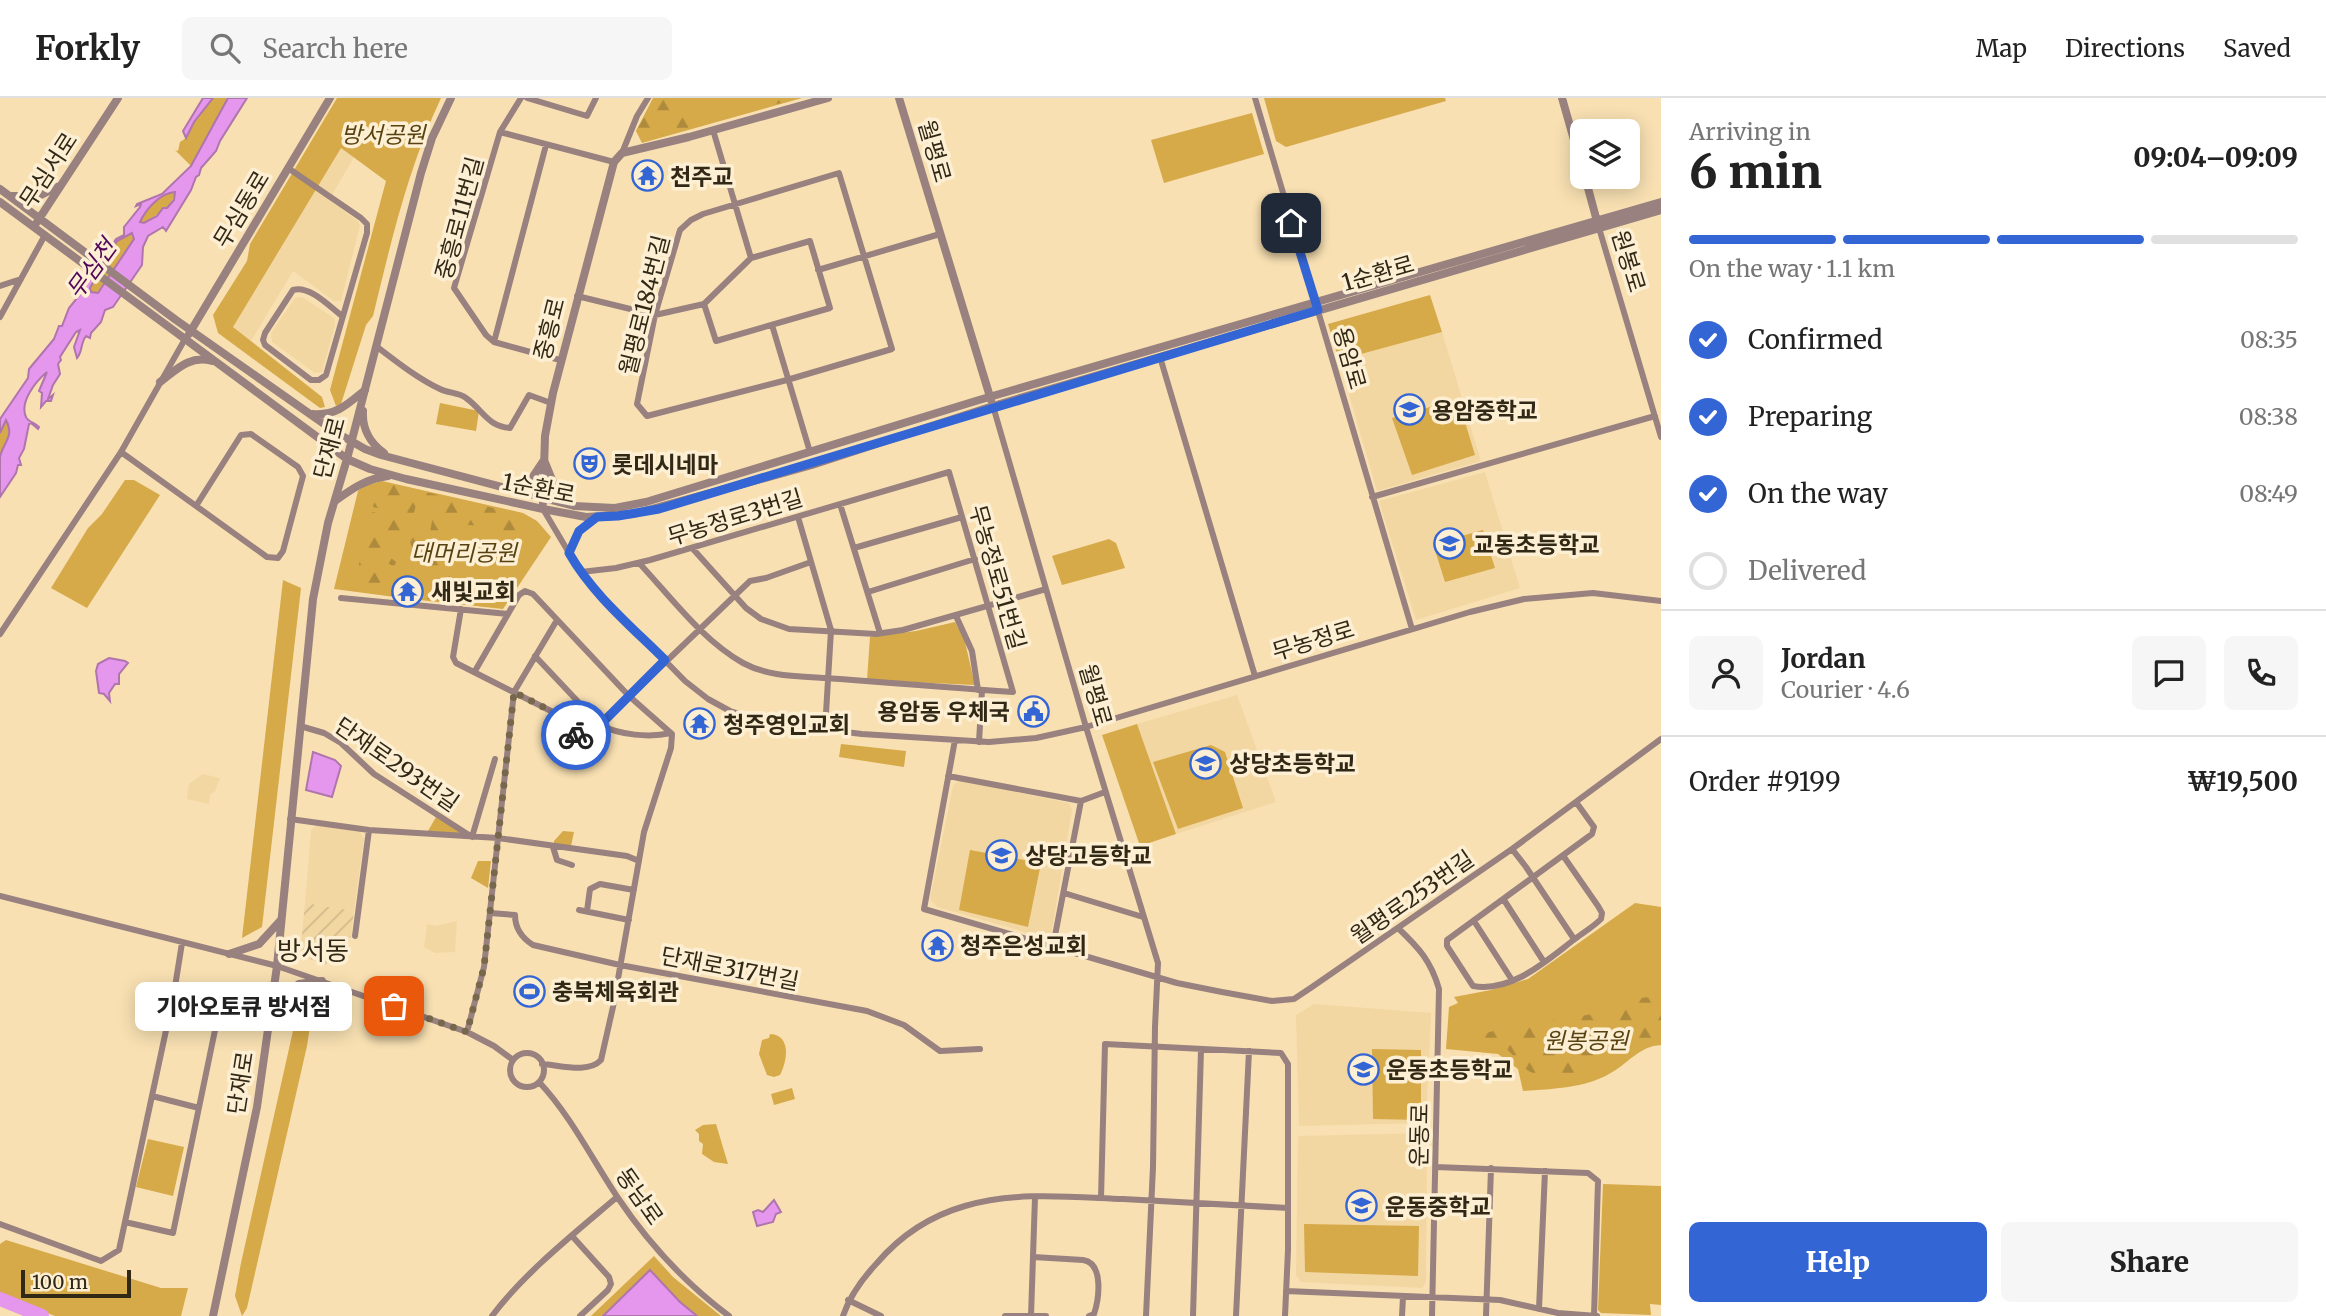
<!DOCTYPE html>
<meta charset="utf-8">
<style>
body{margin:0;font-family:Merriweather,"Noto Sans KR",serif;background:#f6f6f6;color:#222;height:100vh;display:flex;flex-direction:column;font-size:26px;white-space:nowrap}
*{box-sizing:border-box;margin:0}
p{font-size:23px;color:#767676}
.icon{flex:none;width:38px;height:38px;fill:none;stroke:currentColor;stroke-width:2;stroke-linecap:round;stroke-linejoin:round}
.map{position:relative;flex:1;overflow:hidden}
.details{display:flex;flex-direction:column;background:#fff;width:665px}
.details>*{flex:none}
.fabs{position:absolute;left:1570px;top:21px;display:grid;gap:14px}
.fabs a{display:grid;place-items:center;width:70px;height:70px;border-radius:10px;background:#fff;box-shadow:0 4px 18px #0003;font-size:35px}
.scale{position:absolute;left:21px;bottom:18px;width:110px;box-sizing:border-box;padding-left:7px;border:4px solid #312816;border-top:0;font-size:19px;line-height:24px;white-space:nowrap;color:#312816;-webkit-text-stroke:5px #fdefd3;paint-order:stroke}
.pin{position:absolute;display:grid;place-items:center;width:60px;height:60px;color:#fff;margin:-30px;border-radius:14px;box-shadow:0 4px 10px #0006}
.courier{position:absolute;display:grid;place-items:center;width:70px;height:70px;margin:-35px;border:5px solid #3465d4;border-radius:50%;background:#fff;color:#222;box-shadow:0 2px 9px #0007}
.bubble{position:absolute;height:49px;border-radius:10px;background:#fff;box-shadow:0 4px 18px #0003;font-size:23px;font-weight:800;line-height:49px;text-align:center}
.summary em{font-style:normal;font-weight:800}
.summary div{display:flex;flex-direction:column-reverse}
.summary{display:flex;align-items:center;justify-content:space-between;height:119px;padding:0 28px}
h1{font-size:46px;font-weight:800;line-height:52px}
.bar{display:grid;grid-template-columns:repeat(4,1fr);gap:10px 7px;align-content:center;height:84px;padding:0 28px}
.bar i{height:9px;border-radius:5px;background:#e0e0e0}
.bar .selected{background:#3465d4}
.bar p{grid-column:span 4}
.line{display:flex;align-items:center;gap:18px;padding:0 28px;border-top:2px solid #e0e0e0}
.line div{flex:1}
.round{display:grid;place-items:center;flex:none;width:74px;height:74px;border-radius:10px;background:#f6f6f6}
ol{padding:0 28px;list-style:none}
li{display:flex;align-items:center;gap:21px;height:77px}
li p{margin-inline-start:auto}
li .icon{padding:7px;border-radius:50%;background:#3465d4;color:#fff;stroke-width:4}
li:last-child{color:#767676}
li i{width:38px;height:38px;border:4px solid #e0e0e0;border-radius:50%}
.primary-button{display:flex;gap:14px;margin-top:auto;padding:14px 28px}
.primary-button a{flex:1;height:80px;border-radius:10px;background:#3465d4;color:#fff;font-size:28px;font-weight:800;line-height:80px;text-align:center}
.primary-button a+a{background:#f6f6f6;color:#222}
header{display:flex;align-items:center;gap:42px;box-sizing:border-box;height:98px;padding:0 35px;background:#fff;border-bottom:2px solid #e0e0e0}
header strong{font-size:33px}
nav{display:flex;gap:38px;margin-inline-start:auto;font-size:24px}
.search{width:490px;height:63px;background:#f6f6f6;display:flex;align-items:center;gap:18px;box-sizing:border-box;padding:0 24px;border-radius:10px;color:#767676;font-size:26px}
main{display:flex;flex:1;min-height:0}
.map>svg:first-child{display:block}
.built{fill:#f3d7a2}
.industrial{fill:url(#industrial-furrows)}
.green{fill:#d6a949}
.forest{fill:url(#forest-firs)}
.water{fill:#e596ed;stroke:#af75ac;stroke-width:2;fill-rule:evenodd}
.lines{fill:none;stroke-linecap:round;stroke-linejoin:round}
.river{stroke:#e596ed;stroke-width:14}
.minor{stroke:#98817f;stroke-width:6}
.tertiary{stroke:#98817f;stroke-width:8}
.done{stroke:#77684d;stroke-width:7;stroke-dasharray:0 12.6}
.route{stroke:#3465d4;stroke-width:9}
.labels{text-anchor:middle;dominant-baseline:central;stroke-width:7;stroke-linejoin:round;paint-order:stroke}
.park-label{font-size:23px;font-style:italic;fill:#584211;stroke:#fdefd3}
.street-label{font-size:23px;fill:#312816;stroke:#fdefd3}
.poi-label{font-size:23px;font-weight:bold;fill:#312816;stroke:#fdefd3;text-anchor:start}
.water-label{font-size:24px;font-style:italic;fill:#510558;stroke:#fdefd3}
.quarter-label{font-size:26px;fill:#312816;stroke:#fdefd3}
</style>
<header>
<strong>Forkly</strong>
<div class="search"><svg class="icon" aria-label="search" viewBox="0 0 24 24"><circle cx="10" cy="10" r="6"/><path d="M15 15l6 6"/></svg>Search here</div>
<nav><a>Map</a><a>Directions</a><a>Saved</a></nav>
</header>
<main>
<div class="map">
<svg width="1661" height="1218" viewBox="0 0 1661 1218">
<defs>
<pattern id="industrial-furrows" width="10" height="10" patternUnits="userSpaceOnUse" patternTransform="scale(1.75)"><rect width="10" height="10" fill="#f3d7a2"/><path d="M-1 1l2-2M0 10L10 0M9 11l2-2" fill="none" stroke="#d1b98b"/></pattern>
<pattern id="forest-firs" width="22" height="20" patternUnits="userSpaceOnUse" patternTransform="scale(1.75)"><rect width="22" height="20" fill="#d6a949"/><path d="M5 1l3.5 6h-7zM16 11l3.5 6h-7z" fill="#ae8a3c"/></pattern>
</defs>
<rect width="100%" height="100%" fill="#f8e0b2"/>
<path class="built" d="M340 49 354 59 329 102 358 123 360 128 341 203H334L293 173 251 243 233 229Z
M302 199 334 220 335 227 322 274 315 275 272 244 271 235 295 200Z
M1442 234 1481 363 1377 393 1339 262Z
M1485 374 1520 490 1416 522 1379 403Z
M1237 597 1276 704 1176 736 1137 626Z
M203 676 220 680 215 693 210 697 209 706 187 701 189 686Z
M959 682 1069 705 1072 712 1051 837 1046 840 937 809 930 801 953 688Z
M317 727 359 733 364 740 354 813 305 805 311 732Z
M457 823 455 854 435 855 424 849 427 826 435 828Z
M1314 906 1431 915 1426 1025 1299 1028 1296 917Z
M1427 1035 1426 1184 1422 1190 1301 1184 1296 1177 1298 1038Z"/>
<path class="industrial" d="M305 805 354 813 351 839 330 847 332 858 326 867 305 859 301 847Z"/>
<path class="green" d="M213 0H228L191 68 175 52 178 53 180 44 186 40 194 24Z
M337 0H441C408 70 391 144 373 218L366 227 341 306 336 308 330 292 386 83 341 50 233 229 322 299 325 309 320 310 218 235 213 217 247 163 250 146Z
M653 0H802L642 45 636 33Z
M1264 0H1445L1446 3 1286 49 1276 43Z
M1252 15 1264 56 1164 85 1151 42Z
M175 94C173 110 156 116 144 125L139 124C147 111 160 96 175 94Z
M132 135 135 141 97 195 91 194 90 191 117 143Z
M1430 197 1442 234 1339 262 1328 226Z
M1458 301 1475 357 1412 377 1392 320Z
M440 305 479 313 476 333 436 326Z
M7 321 9 336 0 357V335Z
M125 382H134L160 397 87 510 51 490 88 430 102 416Z
M382 383 523 415 537 423 551 439 503 511 420 502 421 486 397 484 395 499 334 491 358 393 364 388Z
M1483 432 1495 470 1445 484 1433 446Z
M1109 441 1116 445 1125 470 1062 487 1052 458Z
M283 482 301 490 262 829 242 840Z
M955 524 964 540 975 587 867 582 870 539 916 533Z
M1137 626 1176 736 1140 748 1102 637Z
M841 646 906 653 904 669 839 659Z
M1211 647 1225 654 1243 710 1178 731 1153 664Z
M436 719 464 736 428 733Z
M563 733 574 734 571 748 554 747V743Z
M970 752 1041 765 1028 829 959 812Z
M478 763H491L488 790 471 780Z
M1635 805 1661 809V947C1639 948 1628 966 1609 976 1585 990 1551 991 1523 993L1518 971 1498 956 1446 951 1449 909 1458 905 1454 899 1491 892 1528 881Z
M305 891 315 895 307 948 247 1210 242 1218 235 1198 241 1165 301 897Z
M770 936C792 937 787 964 780 977L774 979 767 977 759 956 762 942 769 940Z
M1372 951 1421 952V1022L1373 1021Z
M792 990 795 1001 774 1007 771 996Z
M716 1026 728 1066 714 1064 702 1056 703 1046 699 1043V1036L695 1032 703 1027Z
M148 1041 184 1049 173 1098 136 1089Z
M1603 1086 1661 1088V1207L1650 1206 1651 1217 1601 1215 1598 1212Z
M1304 1126 1419 1128 1418 1178 1305 1174Z
M6 1142 161 1190H188L181 1218H55L0 1197V1146Z
M654 1158 673 1179 721 1218H591Z"/>
<path class="forest" d="M655 0H671V3L668 6 674 16 678 15C690 25 702 20 712 9L719 22 643 43 636 33Z
M765 0H799L744 15Z
M387 385 523 417 527 421H519L513 445H503L502 442H497C472 409 423 436 443 471L420 478 426 452 412 449 405 432 407 420 412 421 411 430 430 434 434 412 416 407 413 418 373 409 378 387Z
M372 414 404 420 401 431 405 440 390 447 387 457 396 464 394 469 363 448Z
M504 451H514L515 461 522 479 503 507 426 501 446 489 452 491V493L473 497 485 492 489 497 498 492 495 486 504 480 505 476 496 468 499 455H503Z
M362 453 394 475 423 482 422 485 396 482 394 498 353 492Z
M445 473 451 480V488L445 486 426 497 428 483Z
M1661 898V940C1614 945 1591 994 1533 975 1522 971 1515 957 1505 950 1498 945 1488 942 1480 937L1503 930 1606 914 1640 900Z"/>
<path class="water" d="M203 0H213L194 24 186 40 183 33Z
M228 0H247L220 43 216 53 201 70 199 77 196 79 191 92 166 133 163 129 148 138 143 149 142 167 113 209 105 212 101 224 91 235 90 240 86 238C80 246 83 253 77 260L74 249 80 232 76 234 60 259 61 262 58 266 60 276 53 287 48 301 53 297 51 303H46L41 309 42 295 39 293 47 274C36 283 19 304 26 319 28 324 36 325 39 329L38 331 31 325 29 326 24 351 19 360 21 367H18L16 375 0 399C0 386 0 371 0 359 3 344 15 339 6 322L0 335V321L28 280 29 271 54 241 59 228H62L69 210 82 194 116 141 124 137V129L140 109 141 106 136 108 137 106 162 96 191 68ZM175 94 174 102 167 110H163L157 118 144 125 140 124C146 111 160 95 175 94ZM132 135 134 141 98 195 91 194 90 190 117 143Z
M109 560 125 563 128 565 119 576V586H115L109 595 110 603 104 596 99 595 96 573 98 566Z
M313 654 335 662 341 668 332 699 306 692Z
M774 1102 781 1114 776 1116 773 1124 757 1128 753 1114 758 1112 763 1114Z
M650 1172 680 1204 697 1218H603Z"/>
<g class="lines">
<path class="river" d="M0 1201 42 1218"/>
<path class="minor" d="M521 0 500 34 454 190 486 237 494 244 560 262
M527 0 587 18 596 0
M1255 0 1412 531
M713 32 751 160
M500 34 614 64
M622 55 637 18 648 0
M288 70 361 120 367 126V135L326 277 319 282H311L265 247 263 242 265 235 293 192C310 187 330 209 342 218
M839 75 892 251 787 282 647 318 637 306 655 217 680 132 691 122 703 116Z
M1599 130 1661 339
M810 143 830 210 716 243 704 206 751 160Z
M818 172 940 136
M0 188 21 181
M577 198 655 217 704 206
M0 219 45 137
M772 227 810 354
M494 244 546 47
M376 248C397 264 417 280 440 291 448 295 460 295 466 300 483 312 487 328 510 330L529 297 551 305
M1160 259 1255 578
M993 308 1086 629 1158 865 1155 929 1153 1069 1146 1218
M121 354 267 459 278 460 283 453 303 378 298 369 251 336 241 337 196 408
M1372 399 1655 318
M840 406 880 535
M543 411 575 465 595 491 685 583 708 601 730 613 770 625 862 636 989 644 1036 640 1086 629 1470 514 1524 501 1593 495 1661 503
M798 419 831 532 825 632
M854 450 962 419
M693 451 746 510 761 521 789 531 876 536 903 532 1046 491
M569 455 579 433 597 419
M581 474 616 470 650 462 949 374 1013 594C951 590 889 585 826 580 798 578 769 579 743 565 702 542 671 499 639 465
M868 494 975 461
M341 500 508 516 519 497 525 493 533 496 629 598 672 636 671 650 644 734 613 909 601 962C588 976 560 967 542 966
M461 511 453 559 456 565 551 613 575 637C583 631 592 632 600 627L750 483 766 480 811 464
M956 518 972 553 978 592
M557 522 514 594 498 740 627 758 639 763
M0 536 121 354 185 241
M535 558 600 627C620 637 649 640 671 635
M475 573 508 516
M300 628 324 635 341 645 374 676 472 739 495 661
M955 642 924 811 1177 885 1222 894 1272 903 1294 901 1312 889 1512 751 1661 641
M979 644 982 592
M948 678 1081 703
M290 721 369 732 498 740 484 869 467 934
M553 749 557 762 572 767
M1512 751 1526 769 1574 841
M1564 759 1598 808 1602 815 1601 821C1593 829 1584 834 1575 841 1547 862 1512 895 1473 888L1447 848V842L1592 736 1594 729 1576 704
M1064 795 1143 819
M0 798 277 868 467 934 494 948 513 962
M1504 802 1544 864
M579 812 629 822
M587 813 590 791 600 786 634 792
M490 815 515 817C515 831 522 840 533 847L620 867 867 913 904 927 940 953 980 951
M1474 823 1512 882
M1398 830C1419 850 1431 863 1439 891L1432 1218
M355 838 369 732
M1053 848 1081 703 1105 694
M510 972a17 17 0 1 1 34 0a17 17 0 1 1-34 0Z
M539 984C571 1018 592 1061 618 1100 649 1146 685 1185 729 1218
M152 998 199 1010
M1436 1069 1588 1075 1598 1083 1594 1218
M1101 1100 1105 946 1281 955 1288 966V1152L1285 1218
M125 1124 173 1135 220 908 174 895
M0 1126 101 1163 119 1152 174 895 182 845
M572 1138 609 1179 611 1186 608 1192 580 1218
M1033 1159 1083 1162C1104 1165 1099 1201 1094 1216L1089 1218
M1286 1193 1500 1202 1558 1215 1597 1218
M848 1202 881 1218
M1539 1211 1545 1073
M492 1218C524 1175 576 1134 617 1099
M843 1218C850 1197 862 1181 877 1165 901 1137 930 1118 965 1108 1015 1093 1072 1099 1123 1101 1178 1104 1233 1107 1288 1110
M1005 1218H1046
M1031 1218 1035 1099
M1193 1218 1201 952
M1236 1218 1249 953
M1402 1218 1403 1199
M1486 1218 1491 1070"/>
<path class="tertiary" d="M899 0 991 302
M1562 0 1582 70
M1585 79 1598 127
M0 91 176 222 337 335 365 351 381 357 574 408 615 410 646 404 979 302 1661 104
M10 98H39L57 89
M0 104 347 361 370 371 406 381 543 411 586 419 634 416 812 367 993 308 1661 112
M37 124 118 0
M189 236 330 0
M160 284C177 271 190 257 212 263
M363 313C362 330 370 345 384 355
M313 316C336 318 348 306 365 292
M513 391 530 383 544 362 557 394 568 405
M335 403C353 390 366 381 388 378
M543 405 545 338 553 295 614 64 622 55 689 39 828 0
M229 856 259 846 281 822
M271 906 299 886 322 883
M213 1218 257 1009 277 868 313 501 328 425 347 361 421 75 432 40 451 0"/>
</g>
<g class="lines">
<path class="done" d="M394 908 467 934 484 869 514 594 551 613 576 637"/>
<path class="route" d="M576 637C583 631 592 632 600 627L665 562C632 529 593 497 569 455L579 433 597 419 618 418 659 411 1318 212 1291 125"/>
</g>
<defs>
<symbol id="temple-ring" viewBox="-11 -11 22 22"><circle r="9.5" fill="#fdefd3" stroke="#3465d4" stroke-width="1.5"/><path d="M0-6L5-2H3V0L6.5 2.5H4V6H1.5V3h-3V6H-4V2.5H-6.5L-3 0V-2H-5Z" fill="#3465d4"/></symbol>
<symbol id="school-ring" viewBox="-11 -11 22 22"><circle r="9.5" fill="#fdefd3" stroke="#3465d4" stroke-width="1.5"/><path d="M0-5L7-2L0 1L-7-2ZM-4 1L0 2.5L4 1V4Q0 6-4 4Z" fill="#3465d4"/></symbol>
<symbol id="theatre-ring" viewBox="-11 -11 22 22"><circle r="9.5" fill="#fdefd3" stroke="#3465d4" stroke-width="1.5"/><path d="M-5-5.5Q0-4 5-5.5V0Q5 5 0 6Q-5 5-5 0ZM-3.3-2.5H-1v1.5H-3.3ZM1-2.5H3.3v1.5H1ZM-2.8 1Q0 5.5 2.8 1Z" fill="#3465d4"/></symbol>
<symbol id="civic-ring" viewBox="-11 -11 22 22"><circle r="9.5" fill="#fdefd3" stroke="#3465d4" stroke-width="1.5"/><path d="M-.6-6.5H3V-4.5H.6V-3L4-1V1h2V6H-6V1h2V-1L-.6-3ZM-1.2 2.5V6h2.4V2.5Z" fill="#3465d4"/></symbol>
<symbol id="stadium-ring" viewBox="-11 -11 22 22"><circle r="9.5" fill="#fdefd3" stroke="#3465d4" stroke-width="1.5"/><path d="M0-5a6.5 5 0 1 0 0 10a6.5 5 0 1 0 0-10ZM-3.5-1.8h7v3.6h-7Z" fill="#3465d4"/></symbol>
</defs>
<g fill-rule="evenodd">
<use href="#temple-ring" x="630" y="60" width="35" height="35"/>
<use href="#school-ring" x="1392" y="294" width="35" height="35"/>
<use href="#theatre-ring" x="572" y="348" width="35" height="35"/>
<use href="#school-ring" x="1432" y="428" width="35" height="35"/>
<use href="#temple-ring" x="390" y="476" width="35" height="35"/>
<use href="#civic-ring" x="1016" y="596" width="35" height="35"/>
<use href="#temple-ring" x="682" y="608" width="35" height="35"/>
<use href="#school-ring" x="1188" y="648" width="35" height="35"/>
<use href="#school-ring" x="984" y="740" width="35" height="35"/>
<use href="#temple-ring" x="920" y="830" width="35" height="35"/>
<use href="#stadium-ring" x="512" y="876" width="35" height="35"/>
<use href="#school-ring" x="1346" y="954" width="35" height="35"/>
<use href="#school-ring" x="1344" y="1090" width="35" height="35"/>
</g>
<g class="labels">
<g class="park-label">
<text x="383" y="36">방서공원</text>
<text x="464" y="454">대머리공원</text>
<text x="1586" y="942">원봉공원</text>
</g>
<g class="street-label">
<text transform="translate(935 53) rotate(74)">월평로</text>
<text transform="translate(48 72) rotate(-57)">무심서로</text>
<text transform="translate(241 111) rotate(-59)">무심동로</text>
<text transform="translate(459 120) rotate(-75)">중흥로11번길</text>
<text transform="translate(1629 163) rotate(73)">원봉로</text>
<text transform="translate(1378 175) rotate(-16)">1순환로</text>
<text transform="translate(644 207) rotate(-76)">월평로184번길</text>
<text transform="translate(549 231) rotate(-76)">중흥로</text>
<text transform="translate(1350 260) rotate(74)">용암로</text>
<text transform="translate(329 350) rotate(-75)">단재로</text>
<text transform="translate(539 390) rotate(11)">1순환로</text>
<text transform="translate(735 419) rotate(-17)">무농정로3번길</text>
<text transform="translate(998 479) rotate(74)">무농정로51번길</text>
<text transform="translate(1313 542) rotate(-17)">무농정로</text>
<text transform="translate(1096 597) rotate(74)">월평로</text>
<text transform="translate(397 666) rotate(35)">단재로293번길</text>
<text transform="translate(1412 799) rotate(-35)">월평로253번길</text>
<text transform="translate(730 870) rotate(11)">단재로317번길</text>
<text transform="translate(240 985) rotate(-81)">단재로</text>
<text transform="translate(1419 1037) rotate(-89)">운동로</text>
<text transform="translate(640 1098) rotate(55)">동남로</text>
</g>
<g class="poi-label">
<text x="670" y="78">천주교</text>
<text x="1432" y="312">용암중학교</text>
<text x="612" y="366">롯데시네마</text>
<text x="1473" y="446">교동초등학교</text>
<text x="431" y="493">새빛교회</text>
<text x="1010" y="613" text-anchor="end">용암동 우체국</text>
<text x="723" y="626">청주영인교회</text>
<text x="1229" y="665">상당초등학교</text>
<text x="1025" y="757">상당고등학교</text>
<text x="960" y="847">청주은성교회</text>
<text x="552" y="893">충북체육회관</text>
<text x="1386" y="971">운동초등학교</text>
<text x="1385" y="1108">운동중학교</text>
</g>
<g class="water-label">
<text transform="translate(91 171) rotate(-54)">무심천</text>
</g>
<g class="quarter-label">
<text x="313" y="852">방서동</text>
</g>
</g>
</svg>
<div class="fabs">
<a><svg class="icon" aria-label="layers" viewBox="0 0 24 24"><path d="M12 4l9 5-9 5-9-5zM3 14l9 5 9-5"/></svg></a>
</div>
<div class="scale">100 m</div>
<div class="pin" style="left:394px;top:908px;background:#ea580c"><svg class="icon" aria-label="bag" viewBox="0 0 24 24"><path d="M5 8h14l-1 12H6zM9 8a3 3 0 0 1 6 0"/></svg></div>
<div class="pin" style="left:1291px;top:125px;background:#1f2937"><svg class="icon" aria-label="home" viewBox="0 0 24 24"><path d="M3 11l9-7 9 7M6 9v11h12V9"/></svg></div>
<div class="courier" style="left:576px;top:637px"><svg class="icon" aria-label="bike" viewBox="0 0 24 24"><circle cx="6" cy="16" r="4"/><circle cx="18" cy="16" r="4"/><path d="M6 16l4-8h5l3 8M10 8l3 8H6M13 5h3"/></svg></div>
<div class="bubble" style="left:135px;top:884px;width:217px">기아오토큐 방서점</div>
</div>
<section class="details">
<div class="summary"><div><h1>6 min</h1><p>Arriving in</p></div><em>09:04–09:09</em></div>
<div class="bar"><i class="selected"></i><i class="selected"></i><i class="selected"></i><i></i><p>On the way · 1.1 km</p></div>
<ol>
<li><svg class="icon" aria-label="check" viewBox="0 0 24 24"><path d="M5 12l5 5 9-10"/></svg>Confirmed<p>08:35</p></li>
<li><svg class="icon" aria-label="check" viewBox="0 0 24 24"><path d="M5 12l5 5 9-10"/></svg>Preparing<p>08:38</p></li>
<li><svg class="icon" aria-label="check" viewBox="0 0 24 24"><path d="M5 12l5 5 9-10"/></svg>On the way<p>08:49</p></li>
<li><i></i>Delivered</li>
</ol>
<div class="line" style="height:126px"><a class="round"><svg class="icon" aria-label="person" viewBox="0 0 24 24"><circle cx="12" cy="8" r="4"/><path d="M4 21q1-7 8-7t8 7"/></svg></a><div><b>Jordan</b><p>Courier · 4.6</p></div><a class="round"><svg class="icon" aria-label="chat" viewBox="0 0 24 24"><path d="M4 5h16v11H9l-5 4z"/></svg></a><a class="round"><svg class="icon" aria-label="phone" viewBox="0 0 24 24"><path d="M5 4h4l2 5-3 2q2 4 5 5l2-3 5 2v4C11 20 4 13 5 4z"/></svg></a></div>
<div class="line" style="height:91px"><div>Order #9199</div><b>₩19,500</b></div>
<div class="primary-button"><a>Help</a><a>Share</a></div>
</section>
</main>
